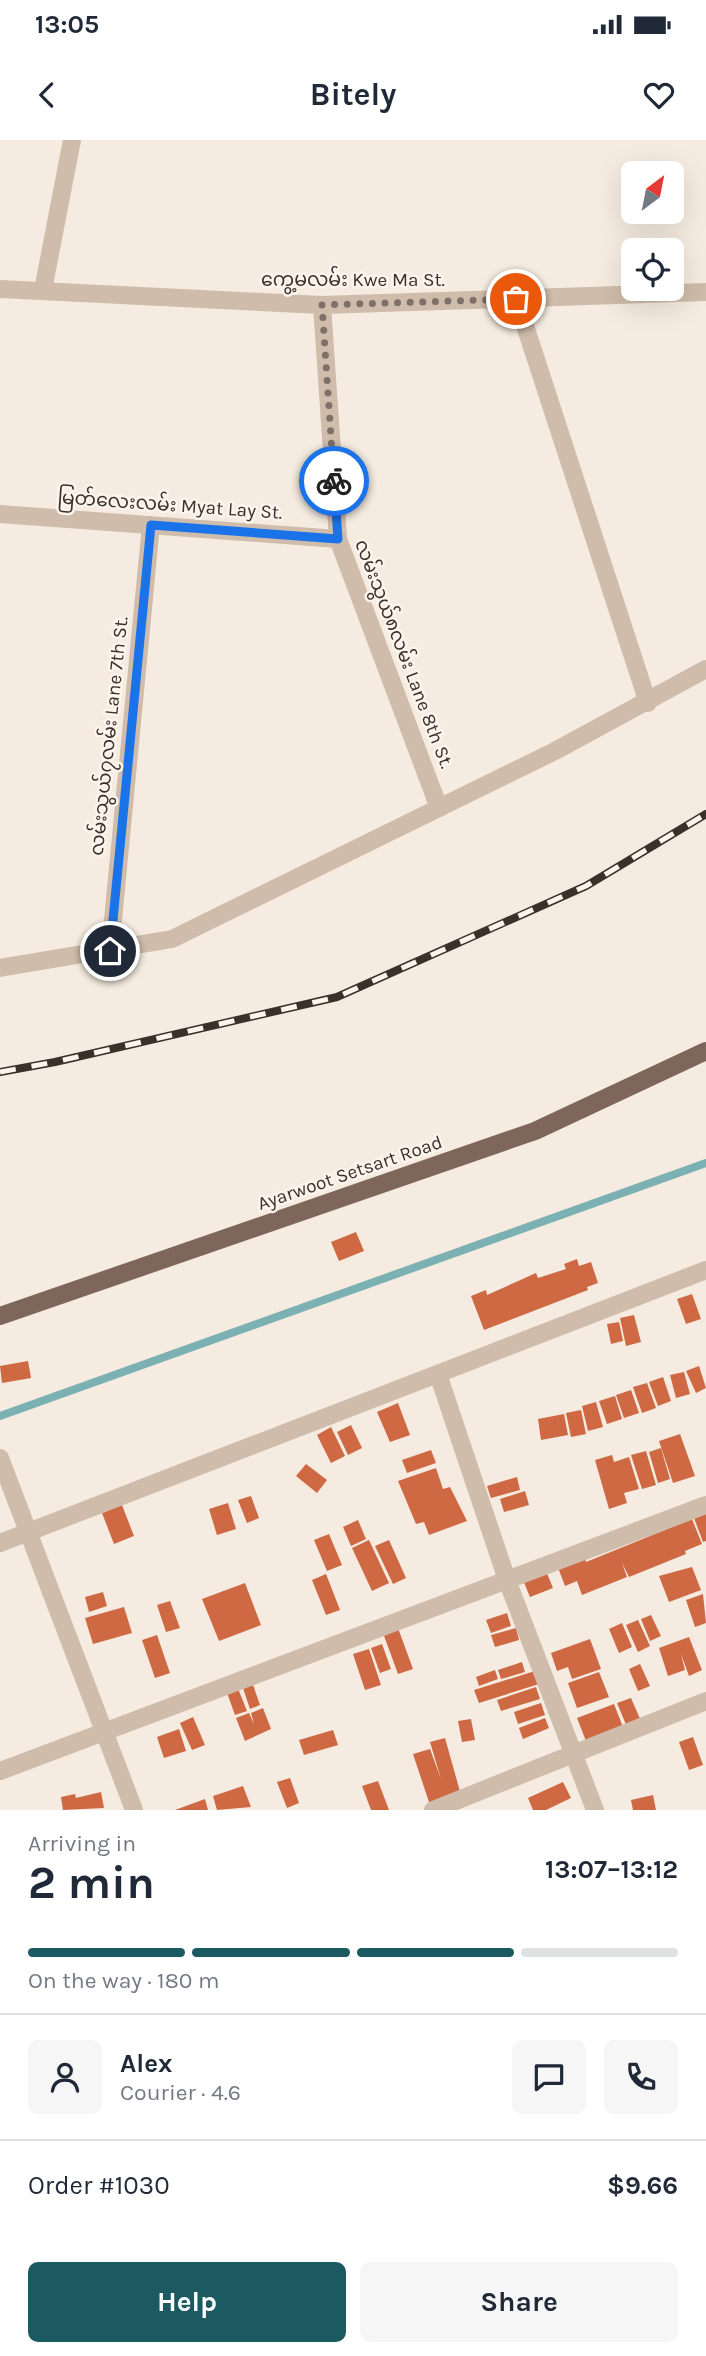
<!DOCTYPE html>
<meta charset="utf-8">
<style>
body{margin:0;font-family:Karla,"Noto Sans Myanmar",sans-serif;background:#f6f6f7;color:#1f2937;height:100vh;display:flex;flex-direction:column;font-size:26px;white-space:nowrap}
*{box-sizing:border-box;margin:0}
p{font-size:23px;color:#747a83}
.icon{flex:none;width:38px;height:38px;fill:none;stroke:currentColor;stroke-width:2;stroke-linecap:round;stroke-linejoin:round}
.map{position:relative;height:1670px;overflow:hidden}
.details{display:flex;flex-direction:column;background:#fff;flex:1}
.details>*{flex:none}
.needle{width:46px;rotate:32deg}
.tools{position:absolute;left:621px;top:21px;display:grid;gap:14px}
.tools a{display:grid;place-items:center;width:63px;height:63px;border-radius:10px;background:#fff;box-shadow:0 7px 28px #0002;font-size:35px}
.pin{position:absolute;display:grid;place-items:center;width:60px;height:60px;color:#fff;margin:-30px;border:4px solid #fff;border-radius:50%;box-shadow:0 2px 7px #0007}
.courier{position:absolute;display:grid;place-items:center;width:70px;height:70px;margin:-35px;border:5px solid #1a73e8;border-radius:50%;background:#fff;color:#222;box-shadow:0 2px 9px #0007}
.head em{font-style:normal;font-weight:700}
.head div{display:flex;flex-direction:column-reverse}
.head{display:flex;align-items:center;justify-content:space-between;height:119px;padding:0 28px}
h1{font-size:46px;font-weight:700;line-height:52px}
.bar{display:grid;grid-template-columns:repeat(4,1fr);gap:10px 7px;align-content:center;height:84px;padding:0 28px}
.bar i{height:9px;border-radius:5px;background:#e0e1e3}
.bar .current{background:#1c5a61}
.bar p{grid-column:span 4}
.line{display:flex;align-items:center;gap:18px;padding:0 28px;border-top:2px solid #e0e1e3}
.line div{flex:1}
.round{display:grid;place-items:center;flex:none;width:74px;height:74px;border-radius:10px;background:#f6f6f7}
.cta{display:flex;gap:14px;margin-top:auto;padding:14px 28px}
.cta a{flex:1;height:80px;border-radius:10px;background:#1c5a61;color:#fff;font-size:28px;font-weight:700;line-height:80px;text-align:center}
.cta a+a{background:#f6f6f7;color:#1f2937}
.status{display:flex;justify-content:space-between;align-items:center;height:49px;padding:0 35px;background:#fff;direction:ltr}
.status svg{height:19px;fill:currentColor}
header{display:flex;justify-content:space-between;align-items:center;height:91px;padding:0 28px;background:#fff;font-size:32px;font-weight:700}
.map>svg:first-child{display:block}
.lines{fill:none;stroke-linecap:round;stroke-linejoin:round}
.stream{stroke:#7cb1b4;stroke-width:8}
.building{fill:#ce6944}
.minor{stroke:#cfbcaa;stroke-width:18}
.major{stroke:#7e675a;stroke-width:18}
.rail-casing{stroke:#3c302a;stroke-width:8}
.rail{stroke:#fcf5ed;stroke-width:5;stroke-dasharray:16;stroke-linecap:butt}
.done{stroke:#7d716a;stroke-width:7;stroke-dasharray:0 12.6}
.route{stroke:#1a73e8;stroke-width:9}
.labels{text-anchor:middle;dominant-baseline:central;stroke-width:5;stroke-linejoin:round;paint-order:stroke}
.street-label{font-size:19px;fill:#3c302a;stroke:#fcf5ed}
</style>
<div class="status"><b>13:05</b><svg viewBox="0 0 49 12"><path d="M0 12V9h3v3zM5 12V6h3v6zM10 12V3h3v9zM15 12V0h3v12zM26 1h20v11H26zM47 4h2v5h-2z"/></svg></div>
<header><svg class="icon" aria-label="back" viewBox="0 0 24 24"><path d="M15 5l-7 7 7 7"/></svg>Bitely<svg class="icon" aria-label="heart" viewBox="0 0 24 24"><path d="M12 20l-8-8c-3-5 5-10 8-4 3-6 11-1 8 4z"/></svg></header>
<div class="map">
<svg width="706" height="1670" viewBox="0 0 706 1670">
<rect width="100%" height="100%" fill="#f5ebe0"/>
<g class="lines">
<path class="stream" d="M0 1276 706 1023"/>
</g>
<path class="building" d="M356 1092 364 1111 339 1121 331 1102Z
M577 1119 579 1126 591 1122 598 1143 587 1147 588 1150 484 1190 471 1156 486 1150 487 1155 536 1133 538 1138 566 1129 564 1124Z
M692 1154 701 1179 686 1184 677 1159Z
M634 1175 641 1202 626 1206 620 1178Z
M619 1182 623 1201 611 1204 607 1184Z
M28 1221 31 1238 2 1243 0 1226Z
M699 1226 706 1248 696 1253 686 1231Z
M684 1232 690 1254 676 1258 670 1235Z
M663 1237 671 1261 658 1266 649 1242Z
M647 1243 656 1268 642 1273 633 1247Z
M631 1250 639 1273 624 1278 616 1255Z
M615 1256 622 1279 607 1284 599 1261Z
M596 1262 603 1287 588 1291 582 1266Z
M398 1263 410 1295 390 1302 377 1272Z
M581 1270 586 1294 571 1297 566 1273Z
M564 1274 568 1295 541 1300 538 1279Z
M351 1285 362 1308 348 1315 337 1292Z
M331 1287 345 1316 331 1323 317 1295Z
M680 1294 695 1336 673 1343 659 1301Z
M661 1308 670 1339 658 1343 649 1312Z
M431 1310 436 1323 407 1333 402 1320Z
M646 1311 656 1345 642 1349 631 1315Z
M612 1315 614 1322 629 1317 639 1349 624 1353 627 1363 609 1369 595 1320Z
M306 1324 327 1340 317 1353 296 1336Z
M436 1328 443 1349 450 1347 467 1381 429 1395 424 1382 416 1384 398 1341Z
M517 1337 520 1350 491 1358 487 1346Z
M525 1351 529 1365 504 1372 500 1359Z
M251 1356 259 1378 247 1383 238 1360Z
M228 1363 236 1389 217 1395 209 1369Z
M122 1365 134 1396 114 1404 102 1373Z
M706 1373V1401L703 1402 694 1378Z
M692 1379 702 1404 685 1411 686 1414 629 1437 622 1423 627 1437 582 1455 577 1441 565 1446 557 1425 584 1415 586 1422Z
M358 1380 366 1399 351 1406 343 1387Z
M329 1394 342 1425 327 1431 314 1400Z
M369 1400 389 1443 372 1451 352 1408Z
M389 1400 406 1438 393 1444 375 1406Z
M692 1427 701 1450 669 1462 659 1436Z
M546 1431 553 1448 530 1457 523 1440Z
M326 1434 340 1470 326 1475 312 1440Z
M245 1443 261 1485 219 1501 202 1459Z
M103 1452 107 1466 89 1472 85 1457Z
M703 1454 706 1483 695 1487 686 1460Z
M170 1461 180 1488 166 1492 157 1465Z
M124 1467 132 1493 93 1504 85 1478Z
M507 1473 511 1486 491 1493 486 1480Z
M651 1475 661 1496 650 1501 641 1479Z
M638 1480 650 1506 638 1512 626 1485Z
M622 1483 632 1507 619 1513 609 1489Z
M398 1488 413 1529 398 1534 383 1493Z
M516 1488 519 1500 495 1507 491 1495Z
M157 1495 170 1533 155 1538 142 1500Z
M689 1497 702 1530 689 1536 681 1514 685 1530 668 1536 659 1508Z
M590 1499 601 1529 572 1539 568 1527 557 1531 551 1513Z
M382 1504 391 1529 380 1533 371 1508Z
M369 1509 381 1545 365 1550 353 1514Z
M522 1522 525 1532 501 1539 498 1530Z
M640 1524 650 1546 638 1551 629 1529Z
M495 1530 498 1539 479 1546 476 1537Z
M535 1531 539 1544 479 1563 474 1550Z
M599 1532 609 1557 577 1568 568 1543Z
M253 1545 260 1565 250 1569 243 1548Z
M237 1546 247 1571 235 1575 226 1550Z
M536 1547 540 1559 501 1571 497 1560Z
M631 1558 641 1581 627 1587 617 1563Z
M541 1563 545 1575 518 1584 514 1572Z
M614 1564 623 1587 586 1601 577 1578Z
M263 1568 271 1589 245 1601 236 1578 249 1573 254 1584 251 1573Z
M193 1577 205 1605 192 1610 180 1583Z
M545 1578 549 1588 523 1599 519 1588Z
M471 1579 475 1600 462 1602 458 1581Z
M179 1589 186 1611 164 1618 157 1597Z
M333 1590 338 1605 304 1615 299 1600Z
M693 1597 703 1625 689 1630 679 1602Z
M445 1598 461 1655 430 1665 413 1614 430 1609 441 1639 430 1602Z
M290 1638 299 1663 287 1668 277 1642Z
M378 1641 389 1670H371L362 1646Z
M563 1642 571 1658 546 1670H533L528 1658Z
M243 1646 251 1667 217 1670 213 1656Z
M101 1652 104 1668 63 1670 61 1657 75 1654 76 1658Z
M653 1655 656 1670H633L631 1660Z
M205 1659 208 1670H175Z"/>
<g class="lines">
<path class="minor" d="M0 149 322 165 706 152
M43 150 72 0
M516 158 648 563
M322 165 338 399 439 668
M0 374 338 399
M110 811 151 385
M0 828 172 799 555 611 706 529
M438 1234 507 1440 595 1670
M0 1318 134 1670
M0 1403 706 1130
M0 1631 706 1365
M433 1670 706 1561"/>
<path class="major" d="M0 1176 535 991 706 911"/>
<defs>
<path id="rail" d="M0 932 55 922 337 857 586 746 706 674"/>
</defs>
<use href="#rail" class="rail-casing"/>
<use href="#rail" class="rail"/>
</g>
<g class="lines">
<path class="done" d="M334 341 322 165 516 159"/>
<path class="route" d="M110 811 151 385 338 399 334 341"/>
</g>
<g class="labels">
<g class="street-label">
<text x="353" y="140">ကွေ့မလမ်း Kwe Ma St.</text>
<text transform="translate(170 365) rotate(4)">မြတ်လေးလမ်း Myat Lay St.</text>
<text transform="translate(404 514) rotate(69)">လမ်းသွယ်၈လမ်း Lane 8th St.</text>
<text transform="translate(109 596) rotate(-84)">လမ်းသွယ်၇လမ်း Lane 7th St.</text>
<text transform="translate(350 1033) rotate(-19)">Ayarwoot Setsart Road</text>
</g>
</g>
</svg>
<div class="tools">
<a><svg class="needle" viewBox="-14 -14 28 28"><path d="M0-13l5 13h-10z" fill="#e53935"/><path d="M0 13l5-13h-10z" fill="#747a83"/></svg></a>
<a><svg class="icon" aria-label="locate" viewBox="0 0 24 24"><circle cx="12" cy="12" r="6"/><path d="M12 2v4M12 18v4M2 12h4M18 12h4"/></svg></a>
</div>
<div class="pin" style="left:516px;top:159px;background:#ea580c"><svg class="icon" aria-label="bag" viewBox="0 0 24 24"><path d="M5 8h14l-1 12H6zM9 8a3 3 0 0 1 6 0"/></svg></div>
<div class="pin" style="left:110px;top:811px;background:#1f2937"><svg class="icon" aria-label="home" viewBox="0 0 24 24"><path d="M3 11l9-7 9 7M6 9v11h12V9"/></svg></div>
<div class="courier" style="left:334px;top:341px"><svg class="icon" aria-label="bike" viewBox="0 0 24 24"><circle cx="6" cy="16" r="4"/><circle cx="18" cy="16" r="4"/><path d="M6 16l4-8h5l3 8M10 8l3 8H6M13 5h3"/></svg></div>
</div>
<section class="details">
<div class="head"><div><h1>2 min</h1><p>Arriving in</p></div><em>13:07–13:12</em></div>
<div class="bar"><i class="current"></i><i class="current"></i><i class="current"></i><i></i><p>On the way · 180 m</p></div>
<div class="line" style="height:126px"><a class="round"><svg class="icon" aria-label="person" viewBox="0 0 24 24"><circle cx="12" cy="8" r="4"/><path d="M4 21q1-7 8-7t8 7"/></svg></a><div><b>Alex</b><p>Courier · 4.6</p></div><a class="round"><svg class="icon" aria-label="chat" viewBox="0 0 24 24"><path d="M4 5h16v11H9l-5 4z"/></svg></a><a class="round"><svg class="icon" aria-label="phone" viewBox="0 0 24 24"><path d="M5 4h4l2 5-3 2q2 4 5 5l2-3 5 2v4C11 20 4 13 5 4z"/></svg></a></div>
<div class="line" style="height:91px"><div>Order #1030</div><b>$9.66</b></div>
<div class="cta"><a>Help</a><a>Share</a></div>
</section>
